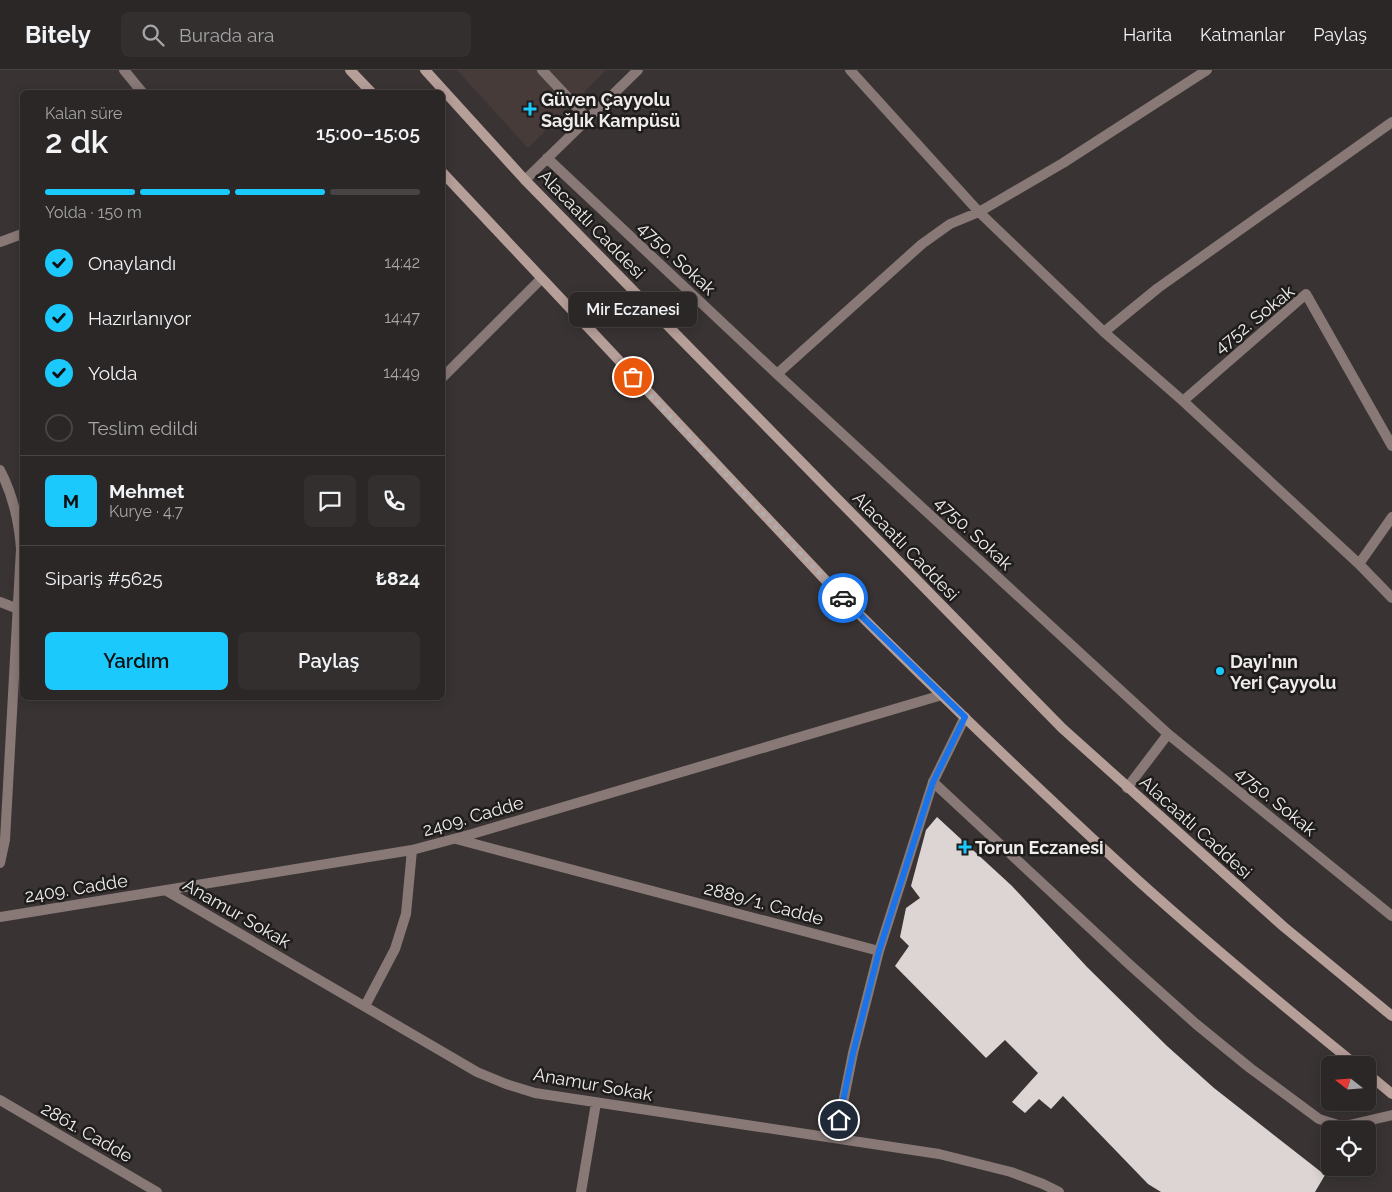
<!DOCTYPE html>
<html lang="tr">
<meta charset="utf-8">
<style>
body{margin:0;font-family:Raleway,sans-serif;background:#332f2e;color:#f1f3f6;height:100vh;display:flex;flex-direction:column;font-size:19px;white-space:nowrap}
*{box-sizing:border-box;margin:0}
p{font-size:16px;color:#a6a5a7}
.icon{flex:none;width:28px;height:28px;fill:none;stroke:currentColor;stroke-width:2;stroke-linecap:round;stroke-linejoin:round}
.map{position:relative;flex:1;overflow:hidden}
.details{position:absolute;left:20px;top:20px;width:425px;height:610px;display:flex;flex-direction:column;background:#2b2726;border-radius:8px;box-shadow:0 2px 12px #0003,0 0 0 1px #474443}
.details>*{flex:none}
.needle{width:32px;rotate:287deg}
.controls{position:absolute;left:1321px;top:986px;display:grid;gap:10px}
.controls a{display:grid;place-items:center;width:55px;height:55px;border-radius:8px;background:#2b2726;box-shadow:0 2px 12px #0003,0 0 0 1px #474443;font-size:25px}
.pin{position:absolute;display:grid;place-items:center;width:42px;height:42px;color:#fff;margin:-21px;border:2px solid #fff;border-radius:50%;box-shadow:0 1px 5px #0007}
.courier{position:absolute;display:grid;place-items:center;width:50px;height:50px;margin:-25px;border:4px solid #1a73e8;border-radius:50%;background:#fff;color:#222;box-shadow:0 1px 6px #0007}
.bubble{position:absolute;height:35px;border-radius:8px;background:#2b2726;box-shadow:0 2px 12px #0003,0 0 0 1px #474443;font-size:16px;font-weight:600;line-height:35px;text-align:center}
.summary em{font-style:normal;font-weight:600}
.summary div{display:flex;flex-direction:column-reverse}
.summary{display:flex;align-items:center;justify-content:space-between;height:85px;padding:0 25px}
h1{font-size:32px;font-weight:600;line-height:38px}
.bar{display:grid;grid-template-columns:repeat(4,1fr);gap:8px 5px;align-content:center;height:60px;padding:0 25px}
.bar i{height:6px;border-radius:4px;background:#474443}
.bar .selected{background:#1cc9fc}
.bar p{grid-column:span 4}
.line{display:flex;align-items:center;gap:12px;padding:0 25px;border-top:1px solid #474443}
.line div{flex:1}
.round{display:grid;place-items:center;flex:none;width:52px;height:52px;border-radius:8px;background:#332f2e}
ol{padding:0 25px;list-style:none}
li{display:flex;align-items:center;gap:15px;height:55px}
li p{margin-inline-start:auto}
li .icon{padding:5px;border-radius:50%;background:#1cc9fc;color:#111;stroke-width:4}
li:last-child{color:#a6a5a7}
li i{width:28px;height:28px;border:2px solid #474443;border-radius:50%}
.cta{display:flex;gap:10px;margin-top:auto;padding:10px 25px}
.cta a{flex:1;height:58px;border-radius:8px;background:#1cc9fc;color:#111;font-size:20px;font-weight:600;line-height:58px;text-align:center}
.cta a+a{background:#332f2e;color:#f1f3f6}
header{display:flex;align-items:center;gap:30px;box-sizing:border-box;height:70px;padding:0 25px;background:#2b2726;border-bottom:1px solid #474443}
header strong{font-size:24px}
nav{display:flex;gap:28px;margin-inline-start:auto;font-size:18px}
.search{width:350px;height:45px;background:#332f2e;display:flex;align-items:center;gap:12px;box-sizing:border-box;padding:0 18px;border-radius:8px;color:#a6a5a7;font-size:19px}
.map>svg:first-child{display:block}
.built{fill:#473b39}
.building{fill:#dcd5d4}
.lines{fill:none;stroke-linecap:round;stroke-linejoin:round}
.lane{stroke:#887976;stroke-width:10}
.street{stroke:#887976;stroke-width:10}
.secondary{stroke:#b69e99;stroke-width:10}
.done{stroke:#afacab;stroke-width:5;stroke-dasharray:0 9}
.route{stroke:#1a73e8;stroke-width:6}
.poi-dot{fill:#1cc9fc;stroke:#1f1c1c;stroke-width:2}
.labels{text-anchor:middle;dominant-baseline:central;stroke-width:5;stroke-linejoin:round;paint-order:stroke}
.poi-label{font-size:18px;font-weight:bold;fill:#efeceb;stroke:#1f1c1c;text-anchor:start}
.street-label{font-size:18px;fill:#efeceb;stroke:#1f1c1c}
</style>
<header>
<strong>Bitely</strong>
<div class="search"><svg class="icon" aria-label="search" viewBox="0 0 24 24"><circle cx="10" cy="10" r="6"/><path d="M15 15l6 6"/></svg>Burada ara</div>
<nav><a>Harita</a><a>Katmanlar</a><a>Paylaş</a></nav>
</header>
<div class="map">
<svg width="1392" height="1122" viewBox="0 0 1392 1122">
<rect width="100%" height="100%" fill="#393433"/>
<path class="built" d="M457 0H606L528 78Z"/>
<path class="building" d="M937 747 1012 816 1087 897 1167 976 1214 1018 1325 1105 1315 1122H1161L1148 1114 1063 1026 1051 1039 1039 1029 1025 1043 1012 1032 1038 1003 1005 970 986 988 895 896 909 876 900 867 906 838 920 828 911 816 926 760Z"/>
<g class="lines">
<path class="lane" d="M933 712 1130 895 1196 954 1250 998 1319 1049 1338 1055H1349L1392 1045"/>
<path class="street" d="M124 0 142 22
M542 0 588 49
M850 0 979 142 1104 262 1183 331 1359 494 1392 528
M547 88 777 304 1168 664 1392 846
M525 110 638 0
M0 172 22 164
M1104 262 1158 218 1392 52
M777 304 922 174 950 154 979 142 1063 93 1207 0
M442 308 541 209
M1183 331 1306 224 1392 376
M0 400C13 425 19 451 21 479L5 770 0 793
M1359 494 1392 447
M0 532 18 539
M1127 718 1168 664
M456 769 879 881 853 983 836 1068
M165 820 477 1002 506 1014 535 1023 939 1084 1011 1102 1043 1114 1059 1122
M0 847 412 780 472 764 942 625
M879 881 933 712 965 647
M365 936 395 879 406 844 412 780
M0 1030 157 1122
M581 1122 596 1033"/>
<path class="secondary" d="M350 0 371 22
M425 0 525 110 1062 658 1284 857 1392 946
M442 102 831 516C925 610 1022 704 1120 794 1196 864 1276 930 1356 995
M1368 1004 1392 1024"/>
</g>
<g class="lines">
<path class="done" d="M633 307 843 528"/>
<path class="route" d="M839 1050 853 983 879 881 933 712 965 647 843 528"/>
</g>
<g class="poi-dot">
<path d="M527.5 31.5h5v5h5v5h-5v5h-5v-5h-5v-5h5z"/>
<circle cx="1220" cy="601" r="5"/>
<path d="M962.5 769.5h5v5h5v5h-5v5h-5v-5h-5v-5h5z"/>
</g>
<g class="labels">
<g class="poi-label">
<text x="541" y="29">Güven Çayyolu<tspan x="541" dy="21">Sağlık Kampüsü</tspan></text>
<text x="1230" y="591">Dayı'nın<tspan x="1230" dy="21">Yeri Çayyolu</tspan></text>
<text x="975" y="777">Torun Eczanesi</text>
</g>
<g class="street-label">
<text transform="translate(592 154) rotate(46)">Alacaatlı Caddesi</text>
<text transform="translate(677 188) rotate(43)">4750. Sokak</text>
<text transform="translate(1254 249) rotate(-39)">4752. Sokak</text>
<text transform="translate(974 463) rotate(43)">4750. Sokak</text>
<text transform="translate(906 476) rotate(46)">Alacaatlı Caddesi</text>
<text transform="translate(1276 731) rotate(39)">4750. Sokak</text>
<text transform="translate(473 746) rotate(-16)">2409. Cadde</text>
<text transform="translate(1196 757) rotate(42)">Alacaatlı Caddesi</text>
<text transform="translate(76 818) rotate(-9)">2409. Cadde</text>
<text transform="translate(764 833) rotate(15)">2889/1. Cadde</text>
<text transform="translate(237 843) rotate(30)">Anamur Sokak</text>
<text transform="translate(593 1014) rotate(10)">Anamur Sokak</text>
<text transform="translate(87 1062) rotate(30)">2861. Cadde</text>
</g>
</g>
</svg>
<div class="controls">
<a><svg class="needle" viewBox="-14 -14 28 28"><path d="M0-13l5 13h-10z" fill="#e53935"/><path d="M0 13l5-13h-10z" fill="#a6a5a7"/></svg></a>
<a><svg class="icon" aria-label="locate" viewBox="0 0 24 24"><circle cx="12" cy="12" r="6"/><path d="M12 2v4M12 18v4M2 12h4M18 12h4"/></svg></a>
</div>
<div class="pin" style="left:633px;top:307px;background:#ea580c"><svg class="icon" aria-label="bag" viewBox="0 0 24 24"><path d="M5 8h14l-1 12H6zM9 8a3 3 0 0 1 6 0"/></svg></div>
<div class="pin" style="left:839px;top:1050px;background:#1f2937"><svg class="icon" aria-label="home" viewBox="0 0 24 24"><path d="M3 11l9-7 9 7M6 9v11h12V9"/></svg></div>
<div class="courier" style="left:843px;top:528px"><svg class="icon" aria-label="car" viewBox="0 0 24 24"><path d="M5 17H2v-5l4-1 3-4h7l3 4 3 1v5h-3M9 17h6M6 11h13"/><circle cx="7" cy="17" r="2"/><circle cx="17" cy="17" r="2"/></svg></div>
<div class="bubble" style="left:569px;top:222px;width:128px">Mir Eczanesi</div>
<section class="details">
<div class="summary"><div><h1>2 dk</h1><p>Kalan süre</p></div><em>15:00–15:05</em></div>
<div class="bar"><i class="selected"></i><i class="selected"></i><i class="selected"></i><i></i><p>Yolda · 150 m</p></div>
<ol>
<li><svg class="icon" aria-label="check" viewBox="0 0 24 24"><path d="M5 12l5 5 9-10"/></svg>Onaylandı<p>14:42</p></li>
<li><svg class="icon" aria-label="check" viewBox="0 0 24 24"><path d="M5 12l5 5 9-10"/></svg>Hazırlanıyor<p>14:47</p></li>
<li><svg class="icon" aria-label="check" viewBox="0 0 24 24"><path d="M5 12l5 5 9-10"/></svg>Yolda<p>14:49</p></li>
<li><i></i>Teslim edildi</li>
</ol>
<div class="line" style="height:90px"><b class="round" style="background:#1cc9fc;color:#111">M</b><div><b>Mehmet</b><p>Kurye · 4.7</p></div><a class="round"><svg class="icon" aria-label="chat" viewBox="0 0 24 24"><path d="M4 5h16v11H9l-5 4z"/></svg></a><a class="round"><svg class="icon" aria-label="phone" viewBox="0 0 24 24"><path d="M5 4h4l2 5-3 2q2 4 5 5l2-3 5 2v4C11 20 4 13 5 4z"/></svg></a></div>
<div class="line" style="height:65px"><div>Sipariş #5625</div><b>₺824</b></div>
<div class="cta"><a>Yardım</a><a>Paylaş</a></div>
</section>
</div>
